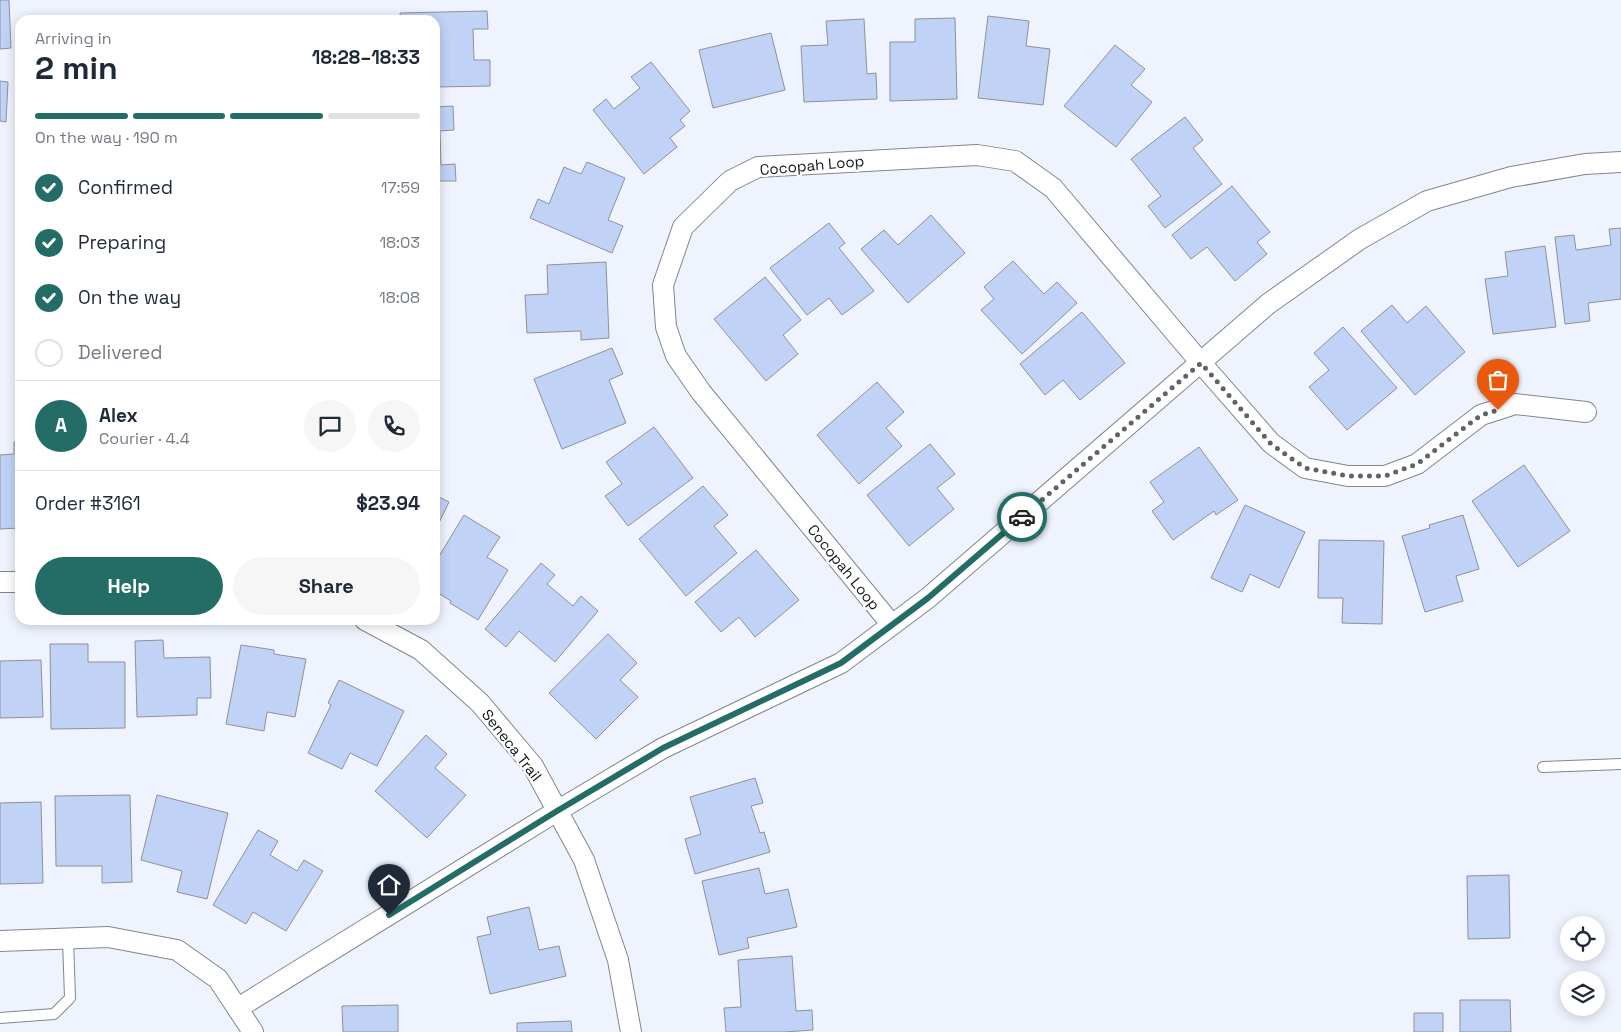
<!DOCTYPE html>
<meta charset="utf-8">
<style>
body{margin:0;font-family:"Space Grotesk",sans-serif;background:#f6f6f7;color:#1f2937;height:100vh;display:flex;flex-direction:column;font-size:19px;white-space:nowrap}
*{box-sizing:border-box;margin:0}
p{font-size:16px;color:#747a83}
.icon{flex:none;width:28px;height:28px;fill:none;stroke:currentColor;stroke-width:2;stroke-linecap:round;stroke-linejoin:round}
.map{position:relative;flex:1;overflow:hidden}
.sheet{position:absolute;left:15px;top:15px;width:425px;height:610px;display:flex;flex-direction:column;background:#fff;border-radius:15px;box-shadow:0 2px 12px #0003}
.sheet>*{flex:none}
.controls{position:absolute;left:1560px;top:916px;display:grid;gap:10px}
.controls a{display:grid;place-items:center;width:45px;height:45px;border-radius:50%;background:#fff;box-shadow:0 2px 12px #0003;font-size:25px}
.pin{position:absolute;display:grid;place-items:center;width:42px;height:42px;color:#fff;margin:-51px -21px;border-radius:50% 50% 50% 0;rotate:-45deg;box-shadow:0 0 5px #0007}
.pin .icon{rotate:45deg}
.courier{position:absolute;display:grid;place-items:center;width:50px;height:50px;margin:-25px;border:4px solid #246d67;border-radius:50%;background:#fff;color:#222;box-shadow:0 1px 6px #0007}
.summary em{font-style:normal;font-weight:800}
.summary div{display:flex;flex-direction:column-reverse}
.summary{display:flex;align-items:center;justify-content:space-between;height:85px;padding:0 20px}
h1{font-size:32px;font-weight:800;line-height:38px}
.bar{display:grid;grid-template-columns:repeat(4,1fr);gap:8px 5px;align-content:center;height:60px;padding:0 20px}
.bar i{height:6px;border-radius:4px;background:#e0e1e3}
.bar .current{background:#246d67}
.bar p{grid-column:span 4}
.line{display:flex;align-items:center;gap:12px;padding:0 20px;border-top:1px solid #e0e1e3}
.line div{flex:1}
.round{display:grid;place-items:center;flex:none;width:52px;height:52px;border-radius:26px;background:#f6f6f7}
ol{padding:0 20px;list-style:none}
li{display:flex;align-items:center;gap:15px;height:55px}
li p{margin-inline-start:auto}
li .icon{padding:5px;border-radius:50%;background:#246d67;color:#fff;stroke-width:4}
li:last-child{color:#747a83}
li i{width:28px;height:28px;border:2px solid #e0e1e3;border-radius:50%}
.primary-button{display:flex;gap:10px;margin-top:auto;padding:10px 20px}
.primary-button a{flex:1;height:58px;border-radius:30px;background:#246d67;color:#fff;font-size:20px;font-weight:800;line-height:58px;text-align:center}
.primary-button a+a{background:#f6f6f7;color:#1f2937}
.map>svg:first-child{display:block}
.building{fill:#c0d3f7;stroke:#8d919a}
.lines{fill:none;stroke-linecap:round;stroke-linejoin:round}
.lane-casing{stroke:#81868f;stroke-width:12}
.street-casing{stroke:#81868f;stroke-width:22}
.lane{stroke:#fff;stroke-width:10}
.street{stroke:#fff;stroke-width:20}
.done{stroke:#5f6268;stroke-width:5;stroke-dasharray:0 9}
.route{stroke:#246d67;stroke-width:6}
.labels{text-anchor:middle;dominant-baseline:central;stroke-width:4.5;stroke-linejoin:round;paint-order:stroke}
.street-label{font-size:15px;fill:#121417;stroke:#fff}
</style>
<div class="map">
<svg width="1621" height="1032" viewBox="0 0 1621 1032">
<rect width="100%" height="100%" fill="#eef3fd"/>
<path class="building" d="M0 0H9L11 48 0 49Z
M487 11 488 29H473L474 60H490V86L435 87V20H401L400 13Z
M988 16 1029 21 1026 46 1050 49 1043 105 978 98Z
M955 18 957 99 890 101V42H915V19Z
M864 19 867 74 876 73 877 99 804 102 801 46 828 45 826 21Z
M771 33 785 90 713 108 699 50Z
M1115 45 1145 69 1131 85 1152 102 1116 147 1064 106Z
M651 62 690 111 680 120 685 126 670 138 677 147 644 174 593 110 606 99 614 109 640 88 631 77Z
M0 81 8 82 6 122 0 121Z
M453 106 454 130 440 131 441 165 455 164 456 181H435V107Z
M1185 117 1203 140 1193 148 1222 184 1165 228 1148 206 1161 196 1131 159Z
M587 162 625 178 608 220 623 226 612 253 530 218 538 199 549 204 564 167 581 174Z
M1232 186 1270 232 1257 242 1267 254 1235 281 1207 247 1191 259 1172 235Z
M931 215 965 253 908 303 861 249 884 230 898 245Z
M829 223 845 243 839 248 874 291 842 315 829 298 807 315 770 268Z
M1621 228V299L1588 303 1590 321 1565 324 1555 237 1574 235 1576 250 1611 245 1609 229Z
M1545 246 1556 327 1493 334 1485 279 1508 276 1505 252Z
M1013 261 1044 294 1057 282 1077 303 1022 354 981 310 994 299 984 287Z
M606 262 609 338 581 340V331L527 333 525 295 548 294 547 265Z
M765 277 801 320 783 335 798 354 766 381 714 319Z
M1392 305 1407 323 1426 306 1465 352 1415 395 1361 331Z
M1082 312 1125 363 1080 400 1063 380 1045 395 1020 364Z
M1343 327 1397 388 1347 430 1309 387 1329 370 1314 353Z
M612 348 623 374 609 380 626 423 562 449 534 379Z
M877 382 904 412 886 428 902 446 859 484 817 435Z
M654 427 693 478 628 526 605 496 622 484 606 462Z
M20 441V528L0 529V455L14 454V442Z
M930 444 955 474 937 488 954 509 909 546 867 495Z
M1199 447 1238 500 1216 515 1214 511 1173 540 1152 511 1164 502 1150 482Z
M1524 465 1570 531 1518 567 1472 501Z
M703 486 728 515 714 526 737 553 686 596 639 539Z
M435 495 449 502 435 531Z
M1245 505 1305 532 1279 588 1250 574 1242 592 1211 578Z
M464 515 500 537 487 557 508 570 478 620 450 603 451 601 435 591V563Z
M1463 515 1479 569 1456 576 1463 601 1425 612 1402 536 1430 528 1429 525Z
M1319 540 1384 541 1382 624 1342 623 1343 598H1318Z
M756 550 799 600 755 637 739 617 721 632 695 602Z
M541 563 555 575 547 584 573 606 581 596 598 611 555 662 519 631 506 647 485 629Z
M608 634 637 663 620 680 638 697 596 739 549 693Z
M163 640 164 658 210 657 211 698H197V715L137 717 135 641Z
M50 644H88V662H125V728L51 729Z
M241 645 274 650V654L306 659 295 717 267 712 264 731 226 724Z
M41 660 43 717 0 718V661Z
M339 680 404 711 377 766 350 753 342 769 308 753 331 705 328 703Z
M426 735 447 754 435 768 466 795 427 838 375 791Z
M755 778 763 803 751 806 760 833 764 832 770 852 695 874 685 839 701 834 690 797Z
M130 795 132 882 102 883V866H56L55 796Z
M157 795 228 813 207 899 177 892 182 871 141 860Z
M41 802 43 883 0 884V803Z
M258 830 278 841 270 855 297 871 304 860 323 871 286 931 253 912 246 924 213 905Z
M759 868 765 894 788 889 797 927 747 938 749 948 719 955 702 881Z
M1509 875 1510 938 1468 939 1467 876Z
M529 907 539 950 559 946 566 976 490 994 477 937 491 934 487 917Z
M792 956 796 1011 812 1010 813 1030 785 1032H726L724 1008 741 1007 738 960Z
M1460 1000H1510L1511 1032H1460Z
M398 1005V1032H343L342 1006Z
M1414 1013H1443V1032H1414Z
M571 1021 572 1032H517V1023Z"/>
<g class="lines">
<defs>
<path id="lane" d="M1543 767 1621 764
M0 1018 54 1014 70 998 68 939"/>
<path id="street" d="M0 582H20
M365 620 421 650 480 703 533 766 584 860 618 960 631 1032
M892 625 701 392 676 356 666 327 663 285 683 227 730 181 758 167 977 155 1015 161 1053 188 1201 363 1271 443 1305 468 1348 476H1385L1417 464 1481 415 1515 404 1586 412
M0 941 108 937 177 950 218 979 253 1032
M238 1008 557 811 663 748 841 663 928 598 1268 304 1360 239 1427 201 1511 177 1585 164 1621 162"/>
</defs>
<use href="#lane" class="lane-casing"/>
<use href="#street" class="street-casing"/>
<use href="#lane" class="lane"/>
<use href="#street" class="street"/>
</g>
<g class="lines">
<path class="done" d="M1022 517 1201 363 1271 444 1305 468 1348 476H1385L1417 464 1481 415 1498 410"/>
<path class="route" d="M389 915 557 811 663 748 841 663 928 598 1022 517"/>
</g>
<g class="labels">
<g class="street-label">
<text transform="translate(812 165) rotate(-5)">Cocopah Loop</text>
<text transform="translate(844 567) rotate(51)">Cocopah Loop</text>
<text transform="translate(512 745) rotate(52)">Seneca Trail</text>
</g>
</g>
</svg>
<div class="controls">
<a><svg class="icon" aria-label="locate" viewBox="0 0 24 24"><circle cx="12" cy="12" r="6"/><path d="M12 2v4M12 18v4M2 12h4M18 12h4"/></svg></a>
<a><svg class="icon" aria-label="layers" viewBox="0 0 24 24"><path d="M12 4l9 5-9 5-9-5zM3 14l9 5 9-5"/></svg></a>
</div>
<div class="pin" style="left:1498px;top:410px;background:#ea580c"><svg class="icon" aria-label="bag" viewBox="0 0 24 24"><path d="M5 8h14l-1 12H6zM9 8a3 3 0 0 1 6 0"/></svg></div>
<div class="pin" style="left:389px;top:915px;background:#1f2937"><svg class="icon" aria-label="home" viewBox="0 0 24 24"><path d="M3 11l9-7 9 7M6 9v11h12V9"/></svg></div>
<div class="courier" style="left:1022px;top:517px"><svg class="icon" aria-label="car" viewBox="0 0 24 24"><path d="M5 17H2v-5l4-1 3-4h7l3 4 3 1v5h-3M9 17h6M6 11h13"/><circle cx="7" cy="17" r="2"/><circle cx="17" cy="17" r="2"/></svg></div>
<section class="sheet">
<div class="summary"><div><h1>2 min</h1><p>Arriving in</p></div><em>18:28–18:33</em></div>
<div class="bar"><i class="current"></i><i class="current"></i><i class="current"></i><i></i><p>On the way · 190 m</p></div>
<ol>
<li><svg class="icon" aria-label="check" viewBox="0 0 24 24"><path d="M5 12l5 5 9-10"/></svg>Confirmed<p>17:59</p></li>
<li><svg class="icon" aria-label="check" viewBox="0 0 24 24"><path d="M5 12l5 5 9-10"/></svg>Preparing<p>18:03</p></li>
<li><svg class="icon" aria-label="check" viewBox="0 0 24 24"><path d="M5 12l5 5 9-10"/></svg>On the way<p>18:08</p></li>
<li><i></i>Delivered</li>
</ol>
<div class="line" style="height:90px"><b class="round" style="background:#246d67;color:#fff">A</b><div><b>Alex</b><p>Courier · 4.4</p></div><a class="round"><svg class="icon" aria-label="chat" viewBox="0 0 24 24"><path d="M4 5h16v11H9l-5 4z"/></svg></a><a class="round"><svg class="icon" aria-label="phone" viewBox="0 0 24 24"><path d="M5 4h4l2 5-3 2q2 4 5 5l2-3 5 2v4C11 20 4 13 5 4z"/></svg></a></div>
<div class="line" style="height:65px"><div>Order #3161</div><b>$23.94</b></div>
<div class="primary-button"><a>Help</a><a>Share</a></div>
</section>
</div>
